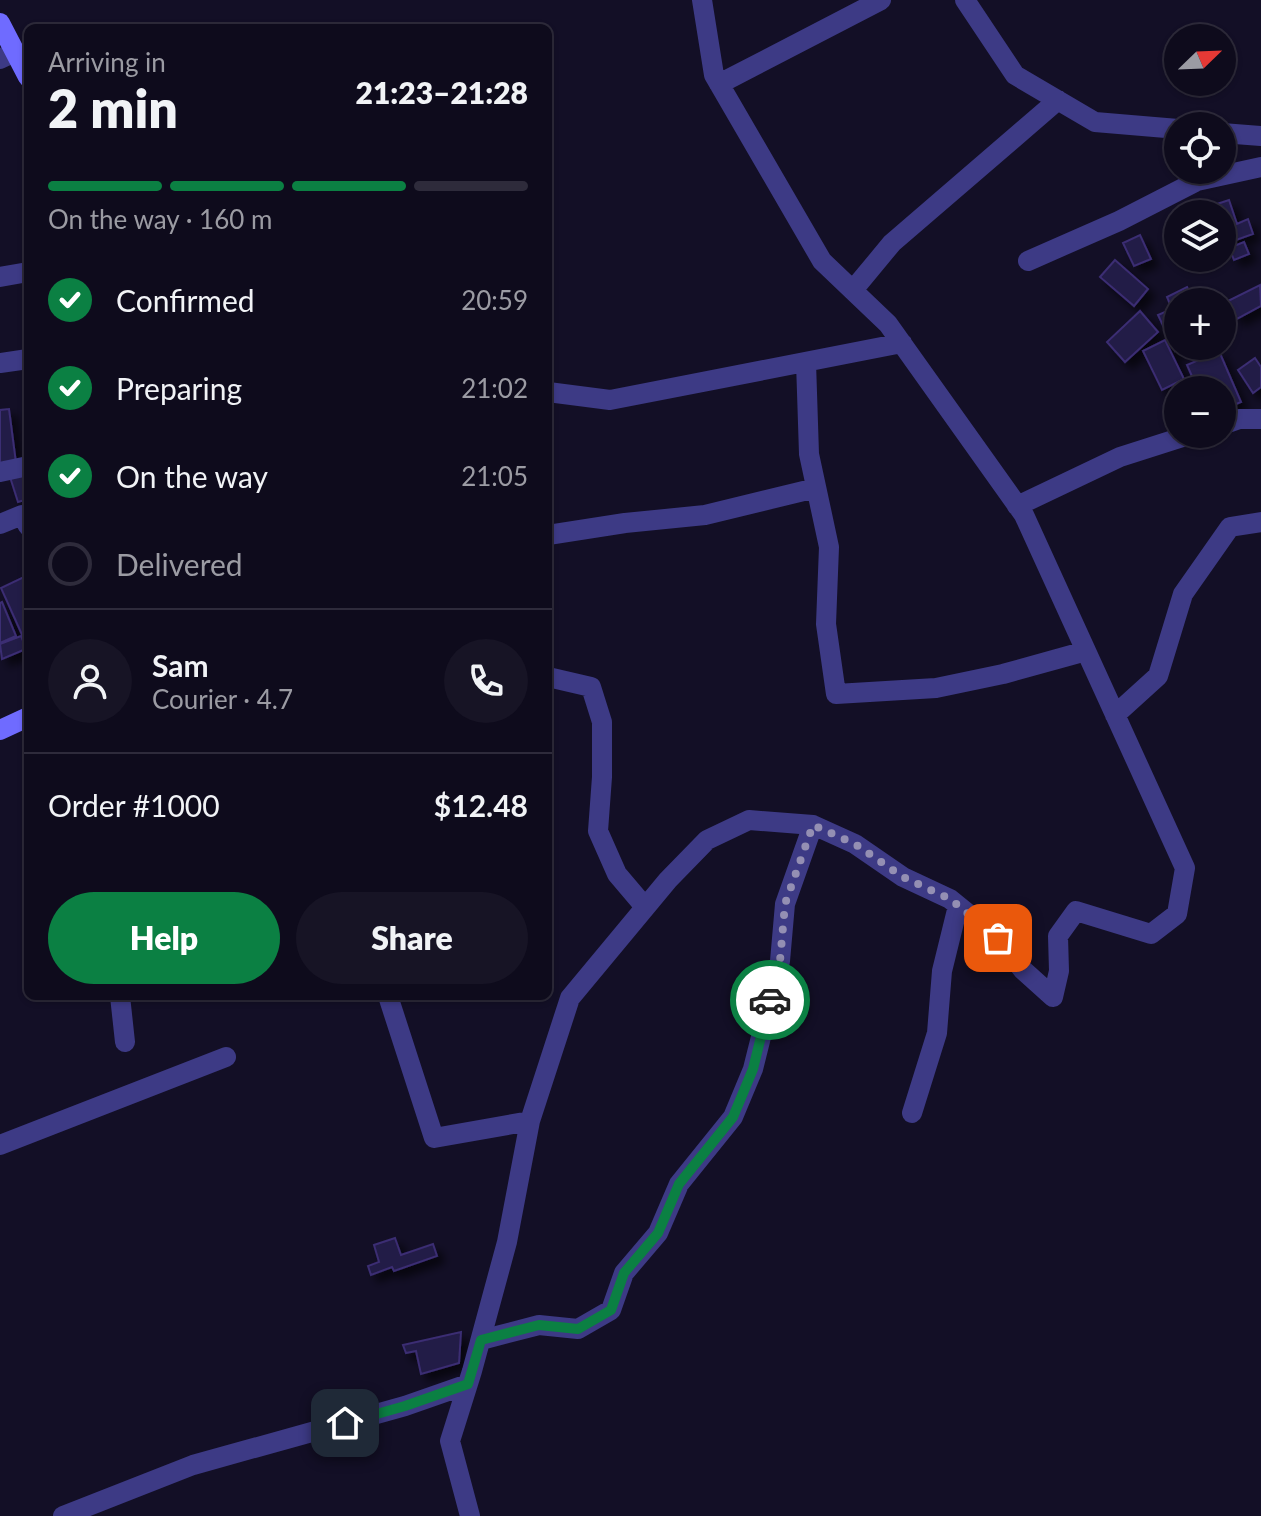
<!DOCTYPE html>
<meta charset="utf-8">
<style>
body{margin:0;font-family:Lato,sans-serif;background:#171425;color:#f1f3f6;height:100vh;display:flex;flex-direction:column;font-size:30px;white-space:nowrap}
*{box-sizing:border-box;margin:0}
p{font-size:26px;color:#9b9ba3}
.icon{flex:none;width:44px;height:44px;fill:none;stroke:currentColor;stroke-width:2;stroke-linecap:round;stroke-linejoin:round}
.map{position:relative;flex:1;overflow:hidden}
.details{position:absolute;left:24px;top:24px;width:528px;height:976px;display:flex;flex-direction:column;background:#0e0b1c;border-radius:12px;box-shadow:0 2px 6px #0004,0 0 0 2px #2e2b3b}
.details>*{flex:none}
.needle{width:52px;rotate:67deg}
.tools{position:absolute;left:1164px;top:24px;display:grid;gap:16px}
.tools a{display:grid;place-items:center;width:72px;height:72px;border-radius:50%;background:#0e0b1c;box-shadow:0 2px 6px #0004,0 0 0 2px #2e2b3b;font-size:40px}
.pin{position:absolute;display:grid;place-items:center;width:68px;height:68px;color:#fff;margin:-34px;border-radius:16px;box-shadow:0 4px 12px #0006}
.courier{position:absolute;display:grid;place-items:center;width:80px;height:80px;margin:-40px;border:6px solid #0b8043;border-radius:50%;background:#fff;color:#222;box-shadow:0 2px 10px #0007}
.summary em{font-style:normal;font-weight:800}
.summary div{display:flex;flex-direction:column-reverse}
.summary{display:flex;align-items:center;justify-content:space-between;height:136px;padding:0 24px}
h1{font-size:52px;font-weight:800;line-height:60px}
.bar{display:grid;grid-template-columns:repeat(4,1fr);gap:12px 8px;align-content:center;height:96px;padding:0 24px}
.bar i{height:10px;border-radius:6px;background:#2e2b3b}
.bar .current{background:#0b8043}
.bar p{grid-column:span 4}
.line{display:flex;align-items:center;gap:20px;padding:0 24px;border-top:2px solid #2e2b3b}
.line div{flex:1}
.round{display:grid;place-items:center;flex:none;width:84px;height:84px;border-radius:42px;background:#171425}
ol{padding:0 24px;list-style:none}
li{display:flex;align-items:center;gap:24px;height:88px}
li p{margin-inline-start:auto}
li .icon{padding:8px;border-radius:50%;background:#0b8043;color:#fff;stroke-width:4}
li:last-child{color:#9b9ba3}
li i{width:44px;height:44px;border:4px solid #2e2b3b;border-radius:50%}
.cta{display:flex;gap:16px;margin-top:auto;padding:16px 24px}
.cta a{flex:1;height:92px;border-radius:48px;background:#0b8043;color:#fff;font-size:32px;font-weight:800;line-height:92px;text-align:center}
.cta a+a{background:#171425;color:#f1f3f6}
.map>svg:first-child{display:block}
.building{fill:#241b47;stroke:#3b2d73;stroke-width:2;filter:url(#shadow)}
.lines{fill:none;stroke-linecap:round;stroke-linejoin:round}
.minor{stroke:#3d3a85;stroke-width:20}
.secondary{stroke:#6f6bff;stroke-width:20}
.done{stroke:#948fb3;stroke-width:8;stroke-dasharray:0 14.4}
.route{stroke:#0b8043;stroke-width:10}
</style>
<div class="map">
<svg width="1261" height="1516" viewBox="0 0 1261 1516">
<defs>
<filter id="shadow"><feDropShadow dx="7" dy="7" stdDeviation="4" flood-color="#0009"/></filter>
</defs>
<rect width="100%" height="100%" fill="#130f26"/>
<path class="building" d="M1229 200 1237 224 1248 219 1253 234 1222 245V214H1207L1205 208Z
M1140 235 1151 259 1134 266 1123 243Z
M1244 242 1249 254 1234 260 1229 248Z
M1115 260 1148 289 1134 306 1100 277Z
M1260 285 1261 306 1237 319 1228 301Z
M1187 287 1194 302H1178V329L1176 330 1178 334V346L1184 347 1175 351 1158 315 1172 309 1167 297Z
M1140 311 1158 332 1125 362 1107 342Z
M1165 340 1184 379 1162 390 1143 351Z
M1219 351 1241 402 1222 410V390H1198L1187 365Z
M1255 358 1261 367V387L1253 393 1238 370Z
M9 409 16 463 0 465V410Z
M28 472V499L18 502 10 477Z
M28 575V648L1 588Z
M2 602 16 636 0 643V603Z
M21 636 26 649 2 659 0 644Z
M395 1238 401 1255 433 1244 437 1256 394 1271 392 1267 371 1275 368 1266 379 1262 374 1245Z
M461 1332 459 1363 421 1374 416 1351 406 1353 403 1345Z"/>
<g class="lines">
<path class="minor" d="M965 0 1015 75 1095 122 1178 129
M0 59 15 52
M719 84 881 0
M1222 133 1261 136
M1028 261 1119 221 1197 181 1261 167
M0 277 28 272
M853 290 892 243 1058 100
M806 362 809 454 829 547 826 624 836 694 936 688 1003 674 1086 651
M0 363 28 359
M548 392 610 400 902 343
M1222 425 1239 419H1261
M0 472 28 466
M1017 506 1120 457 1192 434
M0 524 22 515 28 526
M548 535 625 523 705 515 816 488
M548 677 591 687 602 722V777L598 831 617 874 645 907
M1115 715 1158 676 1183 594 1230 527 1261 522
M120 996 125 1042
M388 996 434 1138 530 1121
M912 1113 937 1033 942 971 958 906
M0 1145 226 1057
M481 1340 539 1325 578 1329 611 1310 624 1273 658 1233 679 1184 733 1117 753 1069 780 961 785 904 813 825
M63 1516 193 1465 405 1406 468 1384
M470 1516 450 1441 472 1371 507 1242 530 1121 570 998 668 880 707 840 749 820 813 825 855 844 903 877 950 899 998 938 1023 970 1053 997 1059 971 1058 936 1076 911 1151 934 1177 914 1185 868 1024 515 888 324 822 261 714 75 702 0"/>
<path class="secondary" d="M0 23 28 77
M0 730 28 717"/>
</g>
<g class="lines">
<path class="done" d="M770 1000 780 961 785 904 813 825 855 844 903 877 950 899 998 938"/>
<path class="route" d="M345 1423 405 1406 468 1384 481 1340 539 1325 578 1329 611 1310 624 1273 658 1233 679 1184 733 1117 753 1069 770 1000"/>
</g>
</svg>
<div class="tools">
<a><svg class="needle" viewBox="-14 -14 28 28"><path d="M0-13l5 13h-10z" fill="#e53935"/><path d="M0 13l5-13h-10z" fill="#9b9ba3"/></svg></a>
<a><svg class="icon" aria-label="locate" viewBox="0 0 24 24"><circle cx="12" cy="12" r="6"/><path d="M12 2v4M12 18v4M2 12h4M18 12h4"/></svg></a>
<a><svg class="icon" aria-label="layers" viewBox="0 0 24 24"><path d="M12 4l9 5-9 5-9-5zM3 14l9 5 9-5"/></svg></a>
<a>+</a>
<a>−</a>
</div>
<div class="pin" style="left:998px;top:938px;background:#ea580c"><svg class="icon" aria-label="bag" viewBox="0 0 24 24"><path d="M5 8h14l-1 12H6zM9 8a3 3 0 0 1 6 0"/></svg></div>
<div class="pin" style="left:345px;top:1423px;background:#1f2937"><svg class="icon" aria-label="home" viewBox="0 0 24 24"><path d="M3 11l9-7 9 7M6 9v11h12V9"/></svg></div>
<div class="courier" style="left:770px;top:1000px"><svg class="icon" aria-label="car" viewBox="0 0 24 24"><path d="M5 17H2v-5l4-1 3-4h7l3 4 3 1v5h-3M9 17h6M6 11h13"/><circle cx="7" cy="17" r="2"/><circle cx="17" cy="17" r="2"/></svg></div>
<section class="details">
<div class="summary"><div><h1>2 min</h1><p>Arriving in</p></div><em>21:23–21:28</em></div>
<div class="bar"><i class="current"></i><i class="current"></i><i class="current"></i><i></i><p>On the way · 160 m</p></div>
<ol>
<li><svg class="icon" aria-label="check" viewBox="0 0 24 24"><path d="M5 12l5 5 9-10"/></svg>Confirmed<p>20:59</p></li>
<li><svg class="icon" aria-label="check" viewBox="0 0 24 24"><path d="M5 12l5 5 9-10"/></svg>Preparing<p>21:02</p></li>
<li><svg class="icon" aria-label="check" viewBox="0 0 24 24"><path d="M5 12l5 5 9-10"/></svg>On the way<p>21:05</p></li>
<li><i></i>Delivered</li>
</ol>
<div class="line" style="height:144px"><a class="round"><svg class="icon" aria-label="person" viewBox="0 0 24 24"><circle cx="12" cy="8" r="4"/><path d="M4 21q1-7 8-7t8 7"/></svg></a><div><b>Sam</b><p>Courier · 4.7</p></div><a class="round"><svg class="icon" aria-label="phone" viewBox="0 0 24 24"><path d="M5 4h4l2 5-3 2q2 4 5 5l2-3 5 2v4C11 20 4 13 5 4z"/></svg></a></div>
<div class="line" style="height:104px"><div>Order #1000</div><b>$12.48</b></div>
<div class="cta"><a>Help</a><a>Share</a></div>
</section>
</div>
